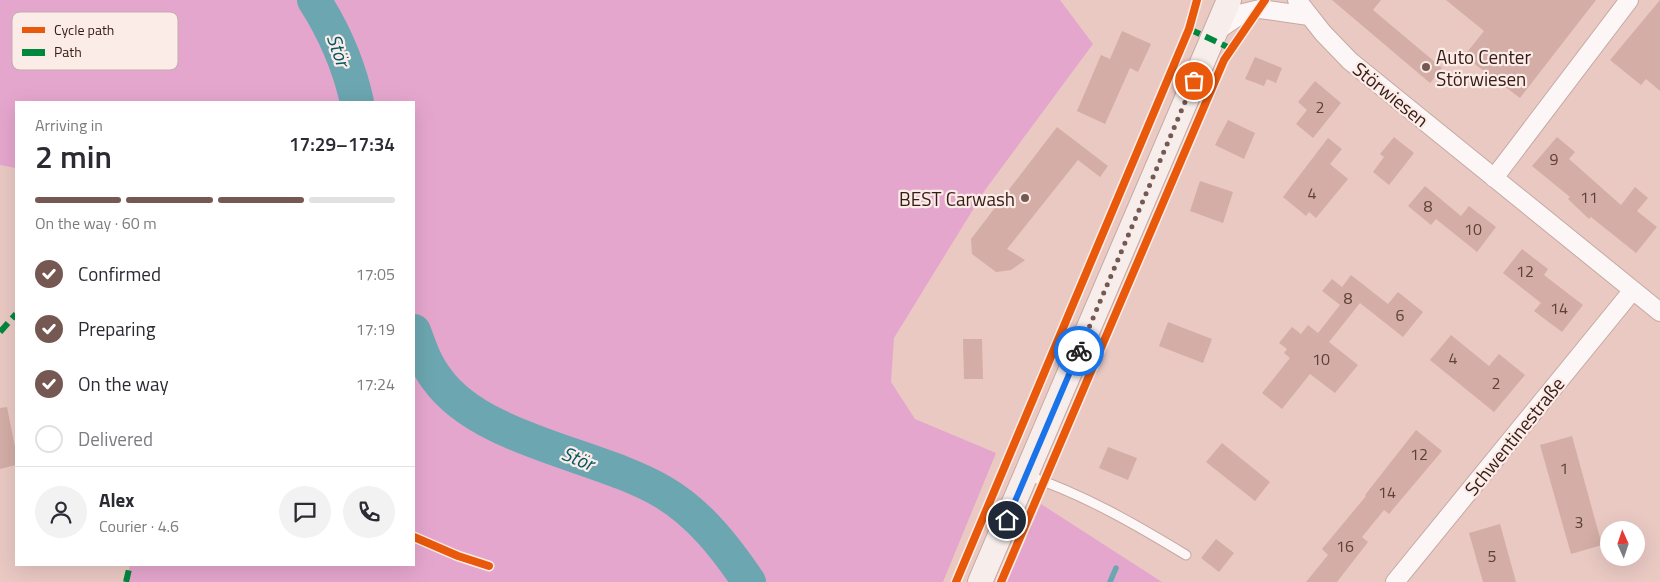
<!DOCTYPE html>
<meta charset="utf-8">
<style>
body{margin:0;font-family:"Titillium Web",sans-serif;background:#f2f2f3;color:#2b2b33;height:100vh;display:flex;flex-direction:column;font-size:19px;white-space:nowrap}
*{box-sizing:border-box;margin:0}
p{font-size:16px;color:#7c7c81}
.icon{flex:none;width:28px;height:28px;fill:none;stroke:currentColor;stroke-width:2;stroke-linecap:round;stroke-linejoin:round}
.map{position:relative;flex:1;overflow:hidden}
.sheet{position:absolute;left:15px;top:101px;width:400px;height:465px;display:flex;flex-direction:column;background:#fff;border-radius:0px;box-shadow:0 5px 20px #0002}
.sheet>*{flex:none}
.needle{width:32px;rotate:357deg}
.controls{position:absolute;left:1600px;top:521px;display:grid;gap:10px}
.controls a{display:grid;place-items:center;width:45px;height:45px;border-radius:50%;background:#fff;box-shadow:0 5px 20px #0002;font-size:25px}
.pin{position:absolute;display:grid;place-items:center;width:42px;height:42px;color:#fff;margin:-21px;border:2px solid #fff;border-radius:50%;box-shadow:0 1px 5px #0007}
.courier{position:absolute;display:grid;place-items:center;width:50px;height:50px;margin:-25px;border:4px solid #1a73e8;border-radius:50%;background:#fff;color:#222;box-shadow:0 1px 6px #0007}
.head em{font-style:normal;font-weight:600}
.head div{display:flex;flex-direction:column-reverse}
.head{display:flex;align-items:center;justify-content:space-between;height:85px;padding:0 20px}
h1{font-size:32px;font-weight:600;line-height:38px}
.bar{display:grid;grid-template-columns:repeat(4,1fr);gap:8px 5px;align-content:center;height:60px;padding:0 20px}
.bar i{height:6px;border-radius:4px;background:#e1e1e2}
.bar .selected{background:#765853}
.bar p{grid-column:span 4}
.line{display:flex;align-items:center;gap:12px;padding:0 20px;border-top:1px solid #e1e1e2}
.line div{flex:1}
.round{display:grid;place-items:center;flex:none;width:52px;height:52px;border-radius:26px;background:#f2f2f3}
ol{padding:0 20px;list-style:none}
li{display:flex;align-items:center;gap:15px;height:55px}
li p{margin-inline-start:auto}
li .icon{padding:5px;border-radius:50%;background:#765853;color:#fff;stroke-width:4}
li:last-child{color:#7c7c81}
li i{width:28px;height:28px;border:2px solid #e1e1e2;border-radius:50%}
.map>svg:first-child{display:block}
.green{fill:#e5a6cd}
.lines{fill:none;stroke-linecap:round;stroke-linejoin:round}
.stream{stroke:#6ca6b0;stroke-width:5.5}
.river{stroke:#6ca6b0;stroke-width:34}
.building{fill:#d3ada6}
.lane-casing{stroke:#c5a9a3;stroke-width:11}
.street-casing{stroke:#c5a9a3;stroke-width:20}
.secondary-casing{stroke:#c5a9a3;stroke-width:26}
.lane{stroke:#fcf7f6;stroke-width:9}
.street{stroke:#fcf7f6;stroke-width:18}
.secondary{stroke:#f7eeec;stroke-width:24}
.quiet{stroke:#00873e;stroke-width:6;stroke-dasharray:12 6;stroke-linecap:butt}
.cycleway-casing{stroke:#fcece8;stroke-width:11}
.cycleway{stroke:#e8590c;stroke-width:8}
.done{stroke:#765853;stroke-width:5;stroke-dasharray:0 9}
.route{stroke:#1a73e8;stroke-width:6}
.poi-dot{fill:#765853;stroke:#fcece8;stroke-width:2}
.labels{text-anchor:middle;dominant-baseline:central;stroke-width:4.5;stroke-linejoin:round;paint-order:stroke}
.number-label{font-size:16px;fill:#5e403a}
.poi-label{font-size:19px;fill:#371b16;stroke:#fcece8;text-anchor:start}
.street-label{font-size:19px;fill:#371b16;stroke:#fcece8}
.water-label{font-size:20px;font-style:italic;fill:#025865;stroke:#fcece8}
.key{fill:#fcece8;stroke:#c1ada9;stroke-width:1}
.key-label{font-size:14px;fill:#371b16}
</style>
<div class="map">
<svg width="1660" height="582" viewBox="0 0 1660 582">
<rect width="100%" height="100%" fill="#eac9c3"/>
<path class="green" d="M0 0H1060L1093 44 985 190 894 338 891 382 915 419 996 453 943 582H126L130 565H414V102H16V168L0 165Z
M1041 504 1162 582H1007Z"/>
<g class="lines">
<path class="stream" d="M1110 582 1116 568"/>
<path class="river" d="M314 0C334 31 349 66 357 102
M414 331C420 348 426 365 437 379 481 441 599 454 663 492 699 513 726 548 749 582"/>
</g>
<path class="building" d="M1332 0H1381L1373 10 1442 68 1430 83Z
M1446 0H1596L1520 98 1464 56 1484 31Z
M1660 0V91L1646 79 1641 85 1610 60Z
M1122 31 1151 44 1138 72 1130 68 1105 124 1077 111 1101 55 1110 59Z
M1255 57 1282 68 1276 83 1267 79 1264 86 1245 79Z
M1315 81 1341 103 1313 138 1296 124 1307 110 1298 102Z
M1228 120 1255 133 1244 159 1215 145Z
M1057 127 1108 166 1100 177 1078 160 1007 249 1025 260 1011 270 996 272 972 254 971 239Z
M1394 137 1414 153 1389 185 1373 172 1384 157 1380 154Z
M1557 137 1575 152 1569 159 1621 205 1635 187 1648 198 1637 211 1657 227 1636 253 1591 217 1589 219 1568 199 1570 197 1532 166Z
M1328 138 1342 149 1330 164 1348 179 1316 218 1309 212 1306 216 1283 197Z
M1200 181 1233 192 1223 223 1190 211Z
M1425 186 1461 216 1469 206 1496 227 1477 252 1436 219 1431 225 1408 206Z
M1522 249 1548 269 1544 275 1583 305 1562 332 1534 311 1541 303 1503 273Z
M1351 275 1388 304 1398 292 1423 312 1403 337 1360 303 1329 342 1358 365 1335 393 1310 374 1282 409 1262 393 1290 358 1284 353 1287 349 1279 343 1292 327 1301 334 1308 325 1318 333 1340 305 1322 291 1332 279 1342 287Z
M1168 322 1212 339 1203 363 1159 346Z
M1451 335 1489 366 1499 354 1525 375 1494 412 1430 360Z
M963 339H982L983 379H964Z
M7 407 16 452V465L0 469V408Z
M1416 430 1442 451 1389 514 1384 510 1362 537 1368 542 1337 582H1306L1328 555 1322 549 1366 496 1365 495Z
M1572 436 1602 545 1571 554 1540 445Z
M1222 443 1270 482 1255 501 1206 462Z
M1108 447 1137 458 1128 480 1099 468Z
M1500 524 1516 582H1483L1469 533Z
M1216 539 1234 553 1219 572 1201 558Z"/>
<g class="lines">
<defs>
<path id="lane" d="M1026 475C1083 494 1135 524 1186 555"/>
<path id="street" d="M1297 0 1323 33 1350 61 1660 312
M1215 32 1243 13 1260 9 1309 16
M1494 178 1629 0
M1395 582 1633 290"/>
<path id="secondary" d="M980 582 1229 0"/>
</defs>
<use href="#lane" class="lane-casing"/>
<use href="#street" class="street-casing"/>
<use href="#secondary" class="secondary-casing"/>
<use href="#lane" class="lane"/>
<use href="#street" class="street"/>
<use href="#secondary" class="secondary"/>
<path class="quiet" d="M1189 29 1232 49
M0 332 16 314
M126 582 130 565"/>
<defs>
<path id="cycleway" d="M414 537 458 556 489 566
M956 582 1189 29 1197 0
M1001 582 1224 60 1265 0"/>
</defs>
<use href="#cycleway" class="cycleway-casing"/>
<use href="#cycleway" class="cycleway"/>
</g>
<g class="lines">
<path class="done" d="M1079 351 1194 81"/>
<path class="route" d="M1007 520 1079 351"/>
</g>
<g class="poi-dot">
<circle cx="1426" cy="67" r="5"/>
<circle cx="1025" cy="198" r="5"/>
</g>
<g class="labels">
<g class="number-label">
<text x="1320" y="107">2</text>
<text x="1554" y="159">9</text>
<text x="1312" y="193">4</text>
<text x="1589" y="197">11</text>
<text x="1428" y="206">8</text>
<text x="1473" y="229">10</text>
<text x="1525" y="271">12</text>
<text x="1348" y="298">8</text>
<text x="1559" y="308">14</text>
<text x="1400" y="315">6</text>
<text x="1453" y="358">4</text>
<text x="1321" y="359">10</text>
<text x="1496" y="383">2</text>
<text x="1419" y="454">12</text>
<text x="1564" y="468">1</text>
<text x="1387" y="492">14</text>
<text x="1579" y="522">3</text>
<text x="1345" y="546">16</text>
<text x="1492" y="556">5</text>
</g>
<g class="poi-label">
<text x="1436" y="56">Auto Center<tspan x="1436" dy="22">Störwiesen</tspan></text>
<text x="1015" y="198" text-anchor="end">BEST Carwash</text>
</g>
<g class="street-label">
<text transform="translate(1391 94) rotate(39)">Störwiesen</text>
<text transform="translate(1514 436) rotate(-51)">Schwentinestraße</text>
</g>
<g class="water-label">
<text transform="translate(339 50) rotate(71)">Stör</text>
<text transform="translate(578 458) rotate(22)">Stör</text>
</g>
</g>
<rect x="12" y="12" width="166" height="58" rx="8" class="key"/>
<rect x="22" y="27" width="23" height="6" fill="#e8590c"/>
<rect x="22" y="49" width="23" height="7" fill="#00873e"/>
<g class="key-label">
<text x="54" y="35">Cycle path</text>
<text x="54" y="57">Path</text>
</g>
</svg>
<div class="controls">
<a><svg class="needle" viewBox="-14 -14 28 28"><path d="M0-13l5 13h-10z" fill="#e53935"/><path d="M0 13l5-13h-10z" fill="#7c7c81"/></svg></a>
</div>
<div class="pin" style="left:1194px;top:81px;background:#ea580c"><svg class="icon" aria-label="bag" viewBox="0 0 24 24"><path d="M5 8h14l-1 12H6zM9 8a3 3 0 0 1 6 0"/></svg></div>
<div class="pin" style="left:1007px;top:520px;background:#1f2937"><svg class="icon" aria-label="home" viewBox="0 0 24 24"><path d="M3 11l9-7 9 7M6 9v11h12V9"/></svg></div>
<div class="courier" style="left:1079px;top:351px"><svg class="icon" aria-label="bike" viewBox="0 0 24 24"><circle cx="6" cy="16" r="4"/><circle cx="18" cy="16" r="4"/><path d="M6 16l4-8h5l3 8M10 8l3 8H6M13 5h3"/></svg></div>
<section class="sheet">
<div class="head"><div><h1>2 min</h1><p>Arriving in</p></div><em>17:29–17:34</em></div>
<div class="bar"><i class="selected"></i><i class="selected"></i><i class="selected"></i><i></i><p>On the way · 60 m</p></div>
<ol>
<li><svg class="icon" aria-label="check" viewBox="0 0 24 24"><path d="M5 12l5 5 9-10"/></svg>Confirmed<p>17:05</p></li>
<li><svg class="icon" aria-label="check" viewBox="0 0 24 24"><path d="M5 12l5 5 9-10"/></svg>Preparing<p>17:19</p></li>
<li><svg class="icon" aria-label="check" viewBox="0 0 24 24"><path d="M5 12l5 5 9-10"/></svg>On the way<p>17:24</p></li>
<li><i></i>Delivered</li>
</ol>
<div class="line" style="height:90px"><a class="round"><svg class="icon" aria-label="person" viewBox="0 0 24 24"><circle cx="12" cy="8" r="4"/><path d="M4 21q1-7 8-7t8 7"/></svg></a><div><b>Alex</b><p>Courier · 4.6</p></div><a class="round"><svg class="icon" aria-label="chat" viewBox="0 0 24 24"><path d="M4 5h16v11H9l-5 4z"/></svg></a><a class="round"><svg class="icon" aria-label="phone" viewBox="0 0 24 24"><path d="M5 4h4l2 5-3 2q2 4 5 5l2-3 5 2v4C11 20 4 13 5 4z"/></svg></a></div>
</section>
</div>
